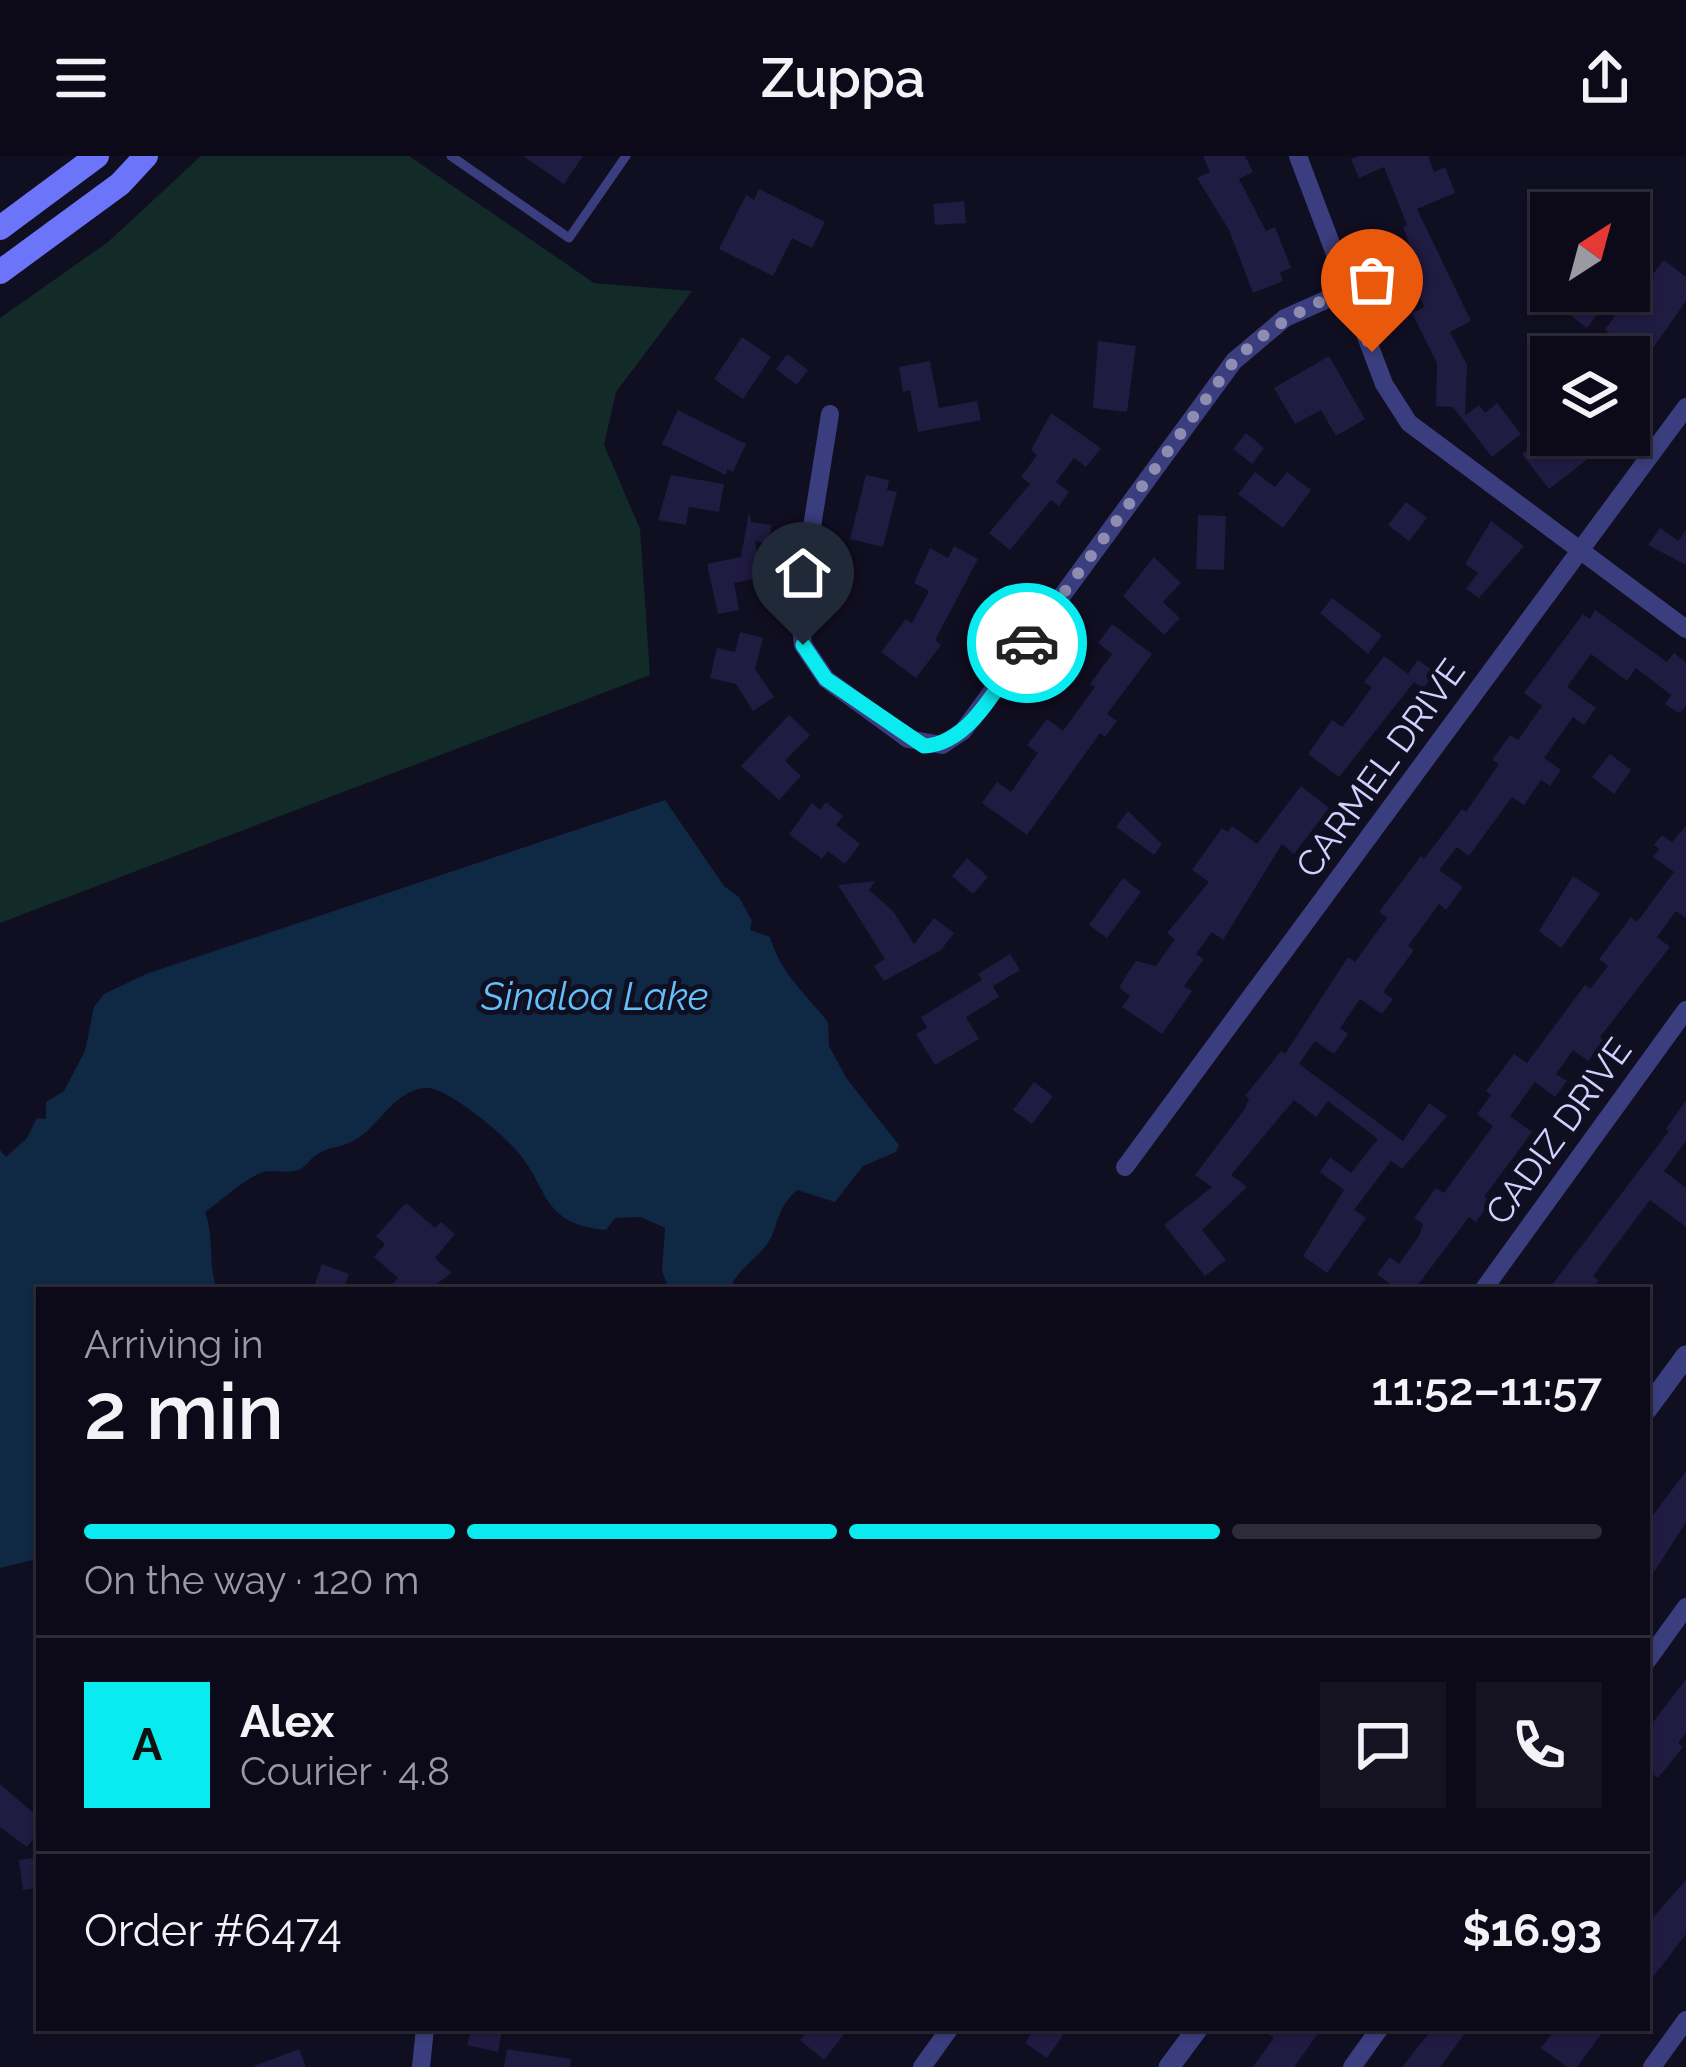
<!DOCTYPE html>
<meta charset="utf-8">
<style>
body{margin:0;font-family:Raleway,sans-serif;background:#151322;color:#f1f3f6;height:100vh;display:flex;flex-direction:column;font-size:45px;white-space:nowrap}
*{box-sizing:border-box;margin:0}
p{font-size:39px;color:#9a9aa2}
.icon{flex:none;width:66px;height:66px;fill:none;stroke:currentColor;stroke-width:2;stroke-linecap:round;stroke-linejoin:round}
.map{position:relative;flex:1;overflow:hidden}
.sheet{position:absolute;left:36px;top:1131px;width:1614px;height:744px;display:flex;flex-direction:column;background:#0c0a19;border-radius:0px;box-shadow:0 3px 9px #0004,0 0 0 3px #2c2b38}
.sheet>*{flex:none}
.needle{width:78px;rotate:36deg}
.fabs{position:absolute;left:1530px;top:36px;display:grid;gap:24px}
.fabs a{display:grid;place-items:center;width:120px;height:120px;border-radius:0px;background:#0c0a19;box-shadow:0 3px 9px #0004,0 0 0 3px #2c2b38;font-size:60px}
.pin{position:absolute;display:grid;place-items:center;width:102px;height:102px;color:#fff;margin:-123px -51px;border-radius:50% 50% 50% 0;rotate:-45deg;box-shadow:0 0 12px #0007}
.pin .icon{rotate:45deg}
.courier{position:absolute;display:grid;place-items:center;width:120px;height:120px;margin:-60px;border:9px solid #0aebef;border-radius:50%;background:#fff;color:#222;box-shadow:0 3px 15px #0007}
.summary em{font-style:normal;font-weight:600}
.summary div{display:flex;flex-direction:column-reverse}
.summary{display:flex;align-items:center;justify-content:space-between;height:204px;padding:0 48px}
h1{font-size:78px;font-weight:600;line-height:90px}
.bar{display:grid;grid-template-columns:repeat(4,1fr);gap:18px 12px;align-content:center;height:144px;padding:0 48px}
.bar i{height:15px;border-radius:9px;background:#2c2b38}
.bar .on{background:#0aebef}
.bar p{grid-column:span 4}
.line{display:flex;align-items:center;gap:30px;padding:0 48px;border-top:3px solid #2c2b38}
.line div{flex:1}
.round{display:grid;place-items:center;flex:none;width:126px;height:126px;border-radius:0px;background:#151322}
header{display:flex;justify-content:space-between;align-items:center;height:156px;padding:0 48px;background:#0c0a19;font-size:54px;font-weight:600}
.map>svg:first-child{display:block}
.green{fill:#122b28}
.water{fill:#0f2844}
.building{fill:#201b41}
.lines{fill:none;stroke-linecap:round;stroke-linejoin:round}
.service{stroke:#3b3e7e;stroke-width:9}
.minor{stroke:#3b3e7e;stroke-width:18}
.tertiary{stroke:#3b3e7e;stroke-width:21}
.secondary{stroke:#6c74f9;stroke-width:24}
.done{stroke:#8e8cb0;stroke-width:12;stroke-dasharray:0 21.6}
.route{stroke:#0aebef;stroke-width:15}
.labels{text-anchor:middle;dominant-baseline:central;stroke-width:10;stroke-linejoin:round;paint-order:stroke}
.street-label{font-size:36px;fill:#d2d0fd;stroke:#100e21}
.water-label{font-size:39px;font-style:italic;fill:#63c0f8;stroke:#100e21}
</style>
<header><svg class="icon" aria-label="menu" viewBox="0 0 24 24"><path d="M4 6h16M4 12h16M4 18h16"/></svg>Zuppa<svg class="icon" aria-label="share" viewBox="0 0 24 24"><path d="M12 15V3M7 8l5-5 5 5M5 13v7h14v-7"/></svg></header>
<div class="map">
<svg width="1686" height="1911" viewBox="0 0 1686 1911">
<rect width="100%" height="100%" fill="#100e21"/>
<path class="green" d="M201 0H409L594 127 692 135 616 236 604 289 640 373 650 519 0 767V162L108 86Z"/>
<path class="water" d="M665 644 724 730 739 741 752 765 750 774 770 781C781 818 805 837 828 866L829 890 847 923 899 989 896 996 863 1010 835 1046 797 1034C781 1049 780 1058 773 1077 765 1100 736 1111 730 1134H669L662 1115 665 1072 641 1061 615 1062 606 1074C539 1068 550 1031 515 993 501 977 445 929 424 932 390 937 378 974 351 986 339 992 327 991 316 999 308 1005 305 1013 295 1015 284 1017 267 1013 258 1018 241 1026 222 1044 205 1056 215 1080 207 1113 218 1134H39V1408L33 1404 0 1412V994L6 1001 27 982 37 962 46 963V946L64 935 85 895 94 851 104 838 146 818Z"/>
<path class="building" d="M523 0H583L564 28Z
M1203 0H1245L1253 16 1239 23 1266 75 1275 71 1291 112 1280 116 1283 125 1253 137 1229 74 1197 22 1210 16Z
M1359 0H1428L1434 16 1445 11 1455 37 1417 53 1471 165 1450 176 1467 209 1465 260 1479 249 1485 257 1497 247 1521 278 1492 301 1453 251 1436 250 1437 207 1412 157 1424 151 1401 96 1411 93 1403 71 1407 69 1384 11 1359 22 1351 3Z
M759 33 825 66 812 92 792 82 773 120 719 93 746 39 754 44Z
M964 45 966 67 935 69 933 48Z
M1664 104 1686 121V145L1646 202 1605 174 1636 129 1641 133Z
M1573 136 1599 156 1587 172 1562 152Z
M742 181 771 201 743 243 714 223Z
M1098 185 1136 190 1127 256 1093 252Z
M787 198 808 214 797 229 776 213Z
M1329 200 1365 263 1336 280 1321 254 1295 268 1274 232Z
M930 205 939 252 977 245 981 264 918 276 910 234 903 236 899 211Z
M678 254 746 288 733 316 727 313 726 319 662 288Z
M1051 257 1101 292 1086 311 1074 302 1056 326 1069 336 1059 350 1051 344 1010 394 989 377 1030 328 1021 321 1037 299 1031 294Z
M1246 277 1264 292 1252 308 1233 293Z
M1547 279H1586L1598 295 1549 333 1522 298Z
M1255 316 1275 331 1287 316 1311 334 1283 372 1238 338Z
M671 319 724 328 719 356 689 351 686 369 658 364Z
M866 319 889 324 887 334 897 336 883 391 850 383Z
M1406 346 1427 362 1409 385 1388 369Z
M749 356 751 366 772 369 768 387 755 385 763 421 734 427 739 454 718 458 707 408 741 401Z
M1198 359 1226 360 1224 414 1196 413Z
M1491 365 1524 390 1479 442 1466 433 1478 417 1465 408Z
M1660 372 1678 385 1686 374V409L1648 389Z
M954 390 978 403 935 484 941 489 916 522 881 496 906 463 912 467 929 435 914 427 930 392 948 402Z
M1154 401 1181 427 1163 446 1180 462 1164 479 1123 440Z
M1332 442 1382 479 1368 498 1320 457Z
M1595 454 1667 506 1674 497 1686 506V550L1679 557 1665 548 1671 539 1636 512 1627 525 1591 498 1567 531 1596 552 1584 569 1573 561 1544 602 1561 614 1550 630 1541 624 1524 649 1512 641 1469 700 1457 691 1439 714 1463 731 1446 754 1439 748 1408 790 1414 794 1383 836 1393 843 1382 858 1360 843 1340 872 1348 878 1334 898 1315 885 1299 908 1403 985 1429 947 1447 960 1402 1013 1391 1005 1354 1054 1366 1062 1327 1117 1303 1100 1344 1034 1320 1016 1330 1001 1351 1017 1378 983 1328 945 1316 961 1294 944 1231 1019 1247 1031 1202 1074 1226 1104 1205 1120 1164 1069 1212 1031 1195 1019 1244 954 1249 943 1245 940 1281 895 1285 898 1348 801 1355 806 1387 762 1379 756 1421 700 1424 703 1462 653 1466 656 1499 608 1492 604 1510 579 1518 584 1542 550 1524 537 1583 458 1590 463Z
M1112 468 1152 498 1107 558 1117 565 1105 581 1100 577 1027 679 982 647 997 626 1011 636 1038 597 1027 589 1047 563 1063 575 1095 531 1090 528 1112 498 1098 487Z
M740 476 763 482 755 513 774 541 753 555 736 528 710 522 717 492 735 496Z
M1384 500 1408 518 1418 504 1435 516 1423 533 1414 526 1339 621 1308 598 1332 564 1342 571 1354 556 1372 531 1364 526Z
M789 559 810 579 785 605 801 620 779 644 741 610Z
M1610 598 1631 614 1614 638 1592 621Z
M1301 630 1329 652 1294 698 1282 688 1223 784 1212 776 1196 798 1204 803 1184 830 1192 835 1162 878 1122 851 1130 840 1119 832 1127 818 1136 805 1156 810 1175 783 1167 777 1209 726 1192 714 1222 672 1228 676 1232 670 1257 688Z
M826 646 843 660 836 669 860 688 845 708 828 695 822 703 789 678 812 647 820 654Z
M1128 655 1162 688 1154 699 1116 671Z
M1686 670V762L1676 755 1657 781 1670 791 1600 881 1604 884 1588 905 1573 894 1556 918 1567 925 1555 941 1535 926 1510 960 1532 976 1484 1041 1491 1045 1476 1066 1469 1061 1414 1134H1398L1377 1118 1390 1101 1399 1108 1419 1080 1423 1068 1414 1062 1436 1032 1444 1037 1493 970 1477 958 1491 939 1486 935 1514 898 1527 907 1585 829 1590 833 1608 810 1599 803 1631 761 1637 766 1674 716 1653 701 1659 693 1654 689 1662 679 1672 686Z
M967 702 988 721 973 738 952 720Z
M1573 720 1600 738 1561 792 1539 775Z
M1123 722 1141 736 1107 782 1089 769Z
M875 725 869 734 893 755 914 788 934 762 954 777 941 794 884 825 874 810 885 803 838 729Z
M1010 798 1020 814 993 830 999 841 966 861 979 883 935 909 916 878 927 872 921 861 982 824 978 818Z
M1034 926 1053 940 1032 968 1013 954Z
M1686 944V985L1664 1015 1686 1032V1071L1650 1044 1593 1120 1599 1124 1591 1134H1548L1669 975 1666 973Z
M406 1047 435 1072 441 1066 455 1078 435 1102 452 1117 428 1134H387L398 1122 374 1101 385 1088 376 1080Z
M322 1108 349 1118 343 1134H320L315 1127Z
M1686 1315V1366L1647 1427V1367Z
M1686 1523V1577L1678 1587 1683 1591 1658 1622 1647 1614V1574Z
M0 1628 39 1662V1675L27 1691 0 1671Z
M39 1701V1732L23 1734 19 1704Z
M1686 1724V1778L1647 1829V1768Z
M471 1872 502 1875 498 1896 467 1889Z
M810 1872H849L824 1904 800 1884Z
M1035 1872H1068L1047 1902 1025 1887Z
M1261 1872H1322L1294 1911H1253L1274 1882Z
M1433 1872H1469L1440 1911H1402Z
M1556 1872H1606L1577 1911H1567L1541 1892Z
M299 1893 306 1911H255L254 1910Z
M507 1893 571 1903 570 1911H504Z"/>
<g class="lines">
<path class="service" d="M451 0 569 82 626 0"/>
<path class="minor" d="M1298 0 1384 228 1409 267 1686 473
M830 258 799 452 803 489 826 523 908 583 942 589 963 575 1234 205 1285 162 1348 134
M1125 1011 1686 251
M1483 1134 1686 854
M1647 1505 1686 1451
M421 1911 425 1872
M922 1911 950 1872
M1352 1911 1380 1872
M1652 1911 1686 1864"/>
<path class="tertiary" d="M1647 1253 1686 1200
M1169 1911 1198 1872"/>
<path class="secondary" d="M0 72 97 0
M0 116 120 28 146 0"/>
</g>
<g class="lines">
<path class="done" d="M1027 487 1234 205C1269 171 1304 151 1348 134L1372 196"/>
<path class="route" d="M803 489 826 523 924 590C972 588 1001 523 1027 487"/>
</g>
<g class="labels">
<g class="street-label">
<text transform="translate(1380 612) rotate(-54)">CARMEL DRIVE</text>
<text transform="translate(1558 975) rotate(-54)">CADIZ DRIVE</text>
</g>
<g class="water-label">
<text x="595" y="840">Sinaloa Lake</text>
</g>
</g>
</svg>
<div class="fabs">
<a><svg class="needle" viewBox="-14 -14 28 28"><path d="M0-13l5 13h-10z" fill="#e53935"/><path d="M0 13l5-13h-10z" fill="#9a9aa2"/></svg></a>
<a><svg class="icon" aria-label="layers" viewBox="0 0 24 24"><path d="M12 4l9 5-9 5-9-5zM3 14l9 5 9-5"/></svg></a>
</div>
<div class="pin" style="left:1372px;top:196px;background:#ea580c"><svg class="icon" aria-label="bag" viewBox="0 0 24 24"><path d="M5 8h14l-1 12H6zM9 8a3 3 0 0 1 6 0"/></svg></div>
<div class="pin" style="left:803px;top:489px;background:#1f2937"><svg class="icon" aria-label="home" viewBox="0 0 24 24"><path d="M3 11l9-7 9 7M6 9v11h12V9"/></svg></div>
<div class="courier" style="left:1027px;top:487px"><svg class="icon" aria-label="car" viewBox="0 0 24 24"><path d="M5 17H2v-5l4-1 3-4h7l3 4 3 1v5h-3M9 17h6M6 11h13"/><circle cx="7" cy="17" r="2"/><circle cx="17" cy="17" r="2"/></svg></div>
<section class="sheet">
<div class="summary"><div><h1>2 min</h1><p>Arriving in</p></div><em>11:52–11:57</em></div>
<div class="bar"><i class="on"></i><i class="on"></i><i class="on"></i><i></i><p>On the way · 120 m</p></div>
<div class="line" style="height:216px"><b class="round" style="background:#0aebef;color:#111">A</b><div><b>Alex</b><p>Courier · 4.8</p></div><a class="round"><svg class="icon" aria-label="chat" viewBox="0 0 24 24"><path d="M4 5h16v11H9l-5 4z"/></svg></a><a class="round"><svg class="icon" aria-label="phone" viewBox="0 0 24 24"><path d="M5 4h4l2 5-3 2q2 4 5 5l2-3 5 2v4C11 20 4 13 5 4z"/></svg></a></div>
<div class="line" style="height:156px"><div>Order #6474</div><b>$16.93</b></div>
</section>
</div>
